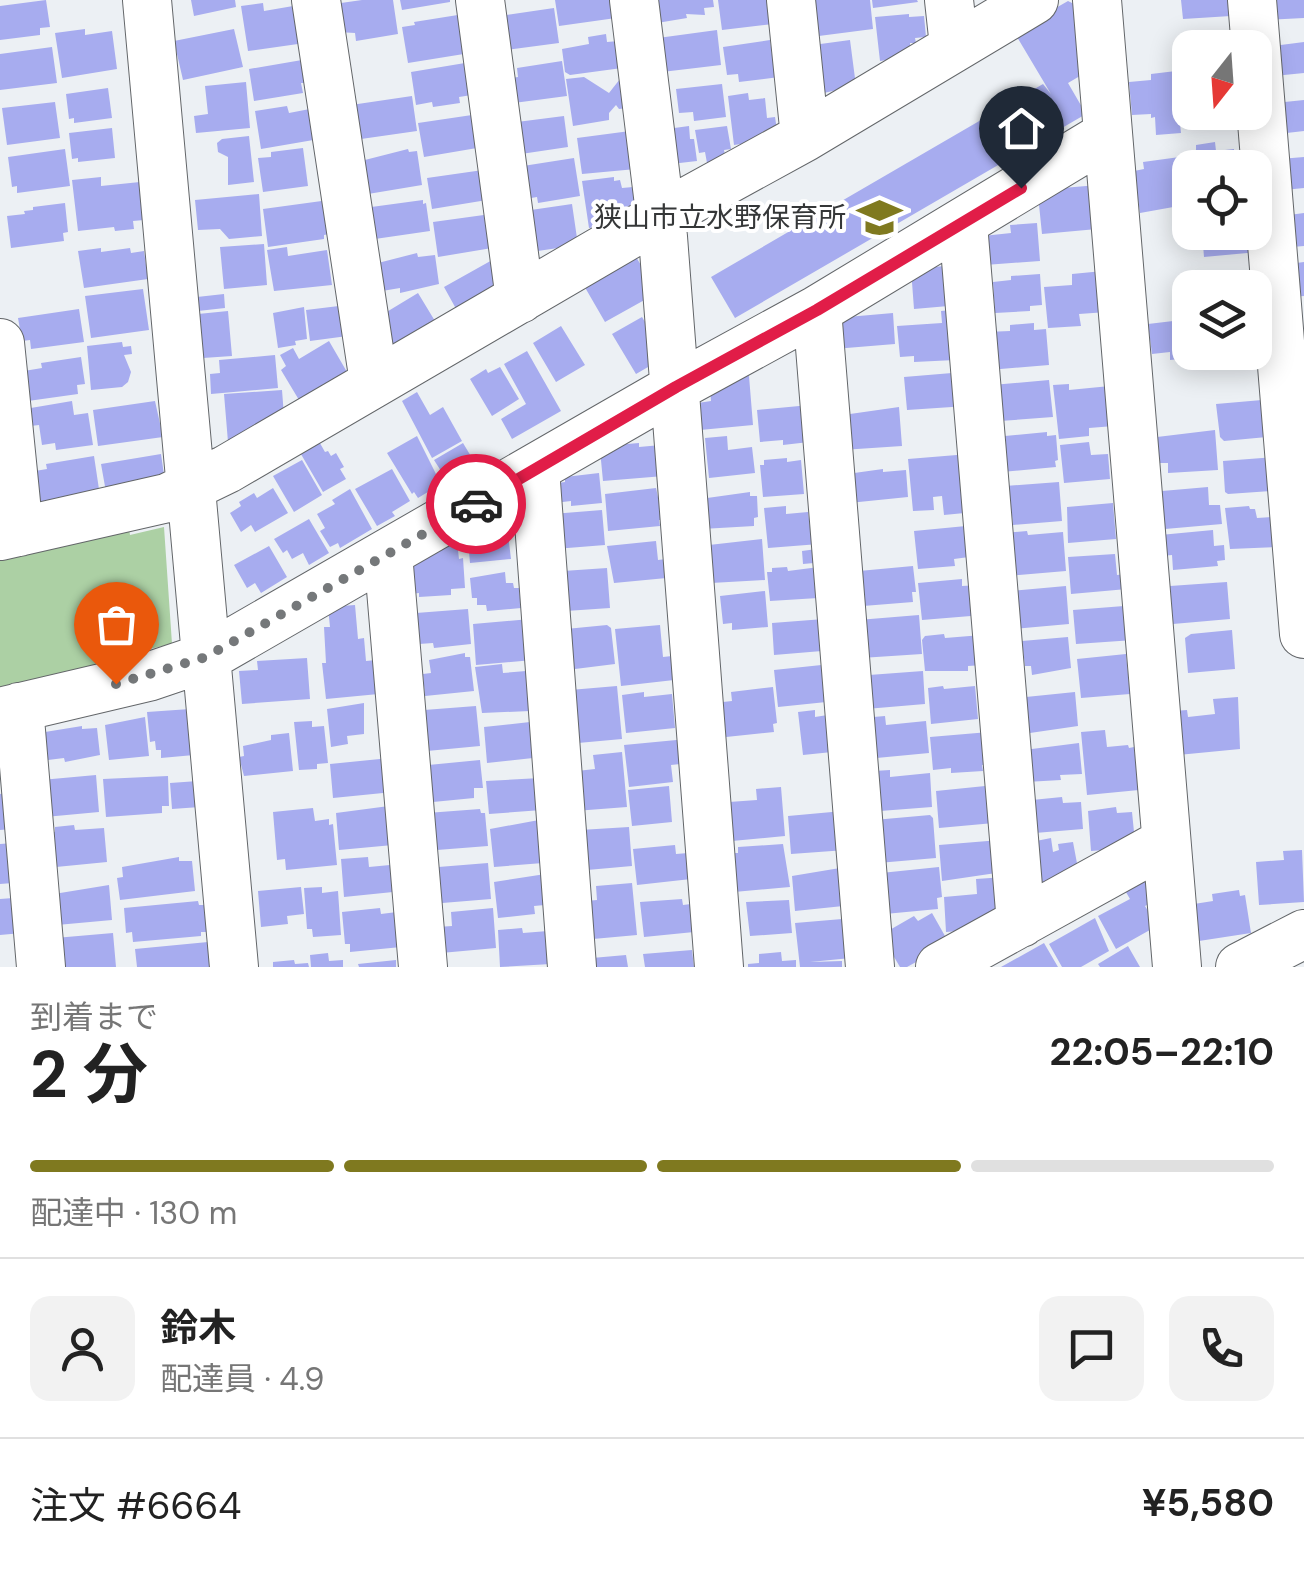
<!DOCTYPE html>
<html lang="ja">
<meta charset="utf-8">
<style>
body{margin:0;font-family:"DM Sans","Noto Sans JP",sans-serif;background:#f2f2f2;color:#222;height:100vh;display:flex;flex-direction:column;font-size:38px;white-space:nowrap}
*{box-sizing:border-box;margin:0}
p{font-size:32px;color:#767676}
.icon{flex:none;width:55px;height:55px;fill:none;stroke:currentColor;stroke-width:2;stroke-linecap:round;stroke-linejoin:round}
.map{position:relative;height:967px;overflow:hidden}
.drawer{display:flex;flex-direction:column;background:#fff;flex:1}
.drawer>*{flex:none}
.needle{width:65px;rotate:197deg}
.fabs{position:absolute;left:1172px;top:30px;display:grid;gap:20px}
.fabs a{display:grid;place-items:center;width:100px;height:100px;border-radius:20px;background:#fff;box-shadow:0 5px 25px #0003;font-size:50px}
.pin{position:absolute;display:grid;place-items:center;width:85px;height:85px;color:#fff;margin:-102px -42px;border-radius:50% 50% 50% 0;rotate:-45deg;box-shadow:0 0 10px #0007}
.pin .icon{rotate:45deg}
.courier{position:absolute;display:grid;place-items:center;width:100px;height:100px;margin:-50px;border:8px solid #e11d48;border-radius:50%;background:#fff;color:#222;box-shadow:0 2px 12px #0007}
.overview em{font-style:normal;font-weight:700}
.overview div{display:flex;flex-direction:column-reverse}
.overview{display:flex;align-items:center;justify-content:space-between;height:170px;padding:0 30px}
h1{font-size:65px;font-weight:700;line-height:75px}
.bar{display:grid;grid-template-columns:repeat(4,1fr);gap:15px 10px;align-content:center;height:120px;padding:0 30px}
.bar i{height:12px;border-radius:8px;background:#e0e0e0}
.bar .selected{background:#7f791f}
.bar p{grid-column:span 4}
.line{display:flex;align-items:center;gap:25px;padding:0 30px;border-top:2px solid #e0e0e0}
.line div{flex:1}
.round{display:grid;place-items:center;flex:none;width:105px;height:105px;border-radius:20px;background:#f2f2f2}
.map>svg:first-child{display:block}
.green{fill:#acd0a4}
.building{fill:#a7acef}
.lines{fill:none;stroke-linecap:round;stroke-linejoin:round}
.minor-casing{stroke:#636669;stroke-width:50}
.minor{stroke:#fff;stroke-width:48}
.done{stroke:#75787a;stroke-width:10;stroke-dasharray:0 18}
.route{stroke:#e11d48;stroke-width:12}
.labels{text-anchor:middle;dominant-baseline:central;stroke-width:8;stroke-linejoin:round;paint-order:stroke}
.poi-label{font-size:28px;fill:#353738;stroke:#fff;text-anchor:end}
</style>
<div class="map">
<svg width="1304" height="967" viewBox="0 0 1304 967">
<rect width="100%" height="100%" fill="#ecf0f4"/>
<path class="green" d="M128 522 130 535 164 527 172 644 140 651 143 663 0 694V551Z"/>
<path class="building" d="M46 0 50 27 40 28V35L0 40V6Z
M191 0H235L236 7 194 16Z
M362 0H393L398 34 356 41 355 33 338 32 337 21 343 20 341 3Z
M400 0H450V2L402 10Z
M555 0H620L623 17 559 26Z
M653 0H713L714 7 704 8 705 15 686 14 687 18 657 23Z
M718 0H779L782 23 722 30Z
M806 0H870L873 29 811 37Z
M872 0H917L918 2 873 8Z
M1181 0H1236L1231 16 1183 19Z
M1265 0H1304V18L1267 20Z
M1068 1 1078 6 1085 73 1068 83 1086 114 735 318 711 277 1043 84 1051 94 1014 32Z
M263 3 264 11 299 5 305 43 248 51 241 6Z
M554 8 559 43 498 51 492 17Z
M464 14 470 53 408 63 402 27 415 25 414 22Z
M909 14V17L924 16 926 37 915 38 916 43H910V52L901 58 880 61 875 17Z
M85 29V35L112 31 117 69 62 78 55 33Z
M234 29 243 67 183 80 174 41Z
M717 30 721 65 662 72 658 38Z
M606 34 607 42 619 41 622 68 570 75 565 72 562 49 589 44 588 37Z
M770 40 772 55 778 54 787 76 739 82 738 74 727 75 723 47Z
M850 40 856 86 819 94 813 45Z
M1304 42V73L1274 76 1273 46Z
M52 47 57 83 0 90V54Z
M302 60 306 83H301L303 93 254 101 249 69Z
M562 61 567 96 507 104 504 79 518 77 517 68Z
M471 62 478 94 459 97 460 103 433 107 432 102 416 105 411 72Z
M1176 71 1177 75H1183L1187 109 1179 114 1181 133 1156 135 1155 117 1151 118V114L1132 115 1129 82 1151 80V74Z
M584 77 609 93 620 79 635 107 619 109 616 105 609 113V120L573 126 566 79Z
M246 82 250 128 196 133 194 116 208 114 205 86Z
M722 84 726 117 694 121 693 112 679 113 676 89Z
M108 88 112 118 74 123V118L69 119 66 94Z
M748 93 749 100 765 98 767 118 775 117 777 130 763 131V136L755 137V142L734 145 728 96Z
M412 96 417 131 361 139 351 105Z
M1304 100V131L1278 134 1275 103Z
M55 102 60 138 7 145 2 108Z
M287 106 289 113 315 108 325 138 261 149 255 111Z
M1193 112H1249L1250 125 1195 130Z
M472 115 477 148 424 157 418 123Z
M564 116 568 147 521 154 517 122Z
M689 126 690 139H694L697 161 671 164 667 129Z
M727 126 731 149 724 150 726 160 707 163 705 152 699 153 695 130Z
M112 128 115 158 78 162V158L72 159 69 133Z
M630 131 636 169 582 174 577 138Z
M249 136 254 182 228 185V157L218 152 217 143 222 139Z
M1215 142 1216 151 1234 149V153L1248 152 1250 168H1196V145Z
M303 148 308 186 263 192 258 158 271 157V152Z
M65 149 70 186 17 193V186L12 187 8 157Z
M408 149 409 152 417 151 422 185 362 195 357 162Z
M1187 156 1190 204 1140 213 1134 171 1144 169 1143 162Z
M1304 157V188L1284 190 1280 159Z
M574 158 580 196 538 203 537 197 519 200 523 166Z
M483 170 487 200 432 209 427 178Z
M101 177V186L140 182 144 220 133 221 134 229 115 231 114 227 78 231 72 180Z
M614 177V181L620 180 622 188 633 187 636 211 615 214 616 224 589 228 582 181Z
M1098 185 1097 229 1042 234 1038 195 1051 189Z
M259 194 262 236 229 239 220 229 198 230 195 200Z
M329 200V234L324 235V239L268 247 263 209Z
M423 200V204L426 203 430 231 368 240 364 208Z
M65 203 68 232 63 233 64 241 11 248 7 216 25 214 24 211 33 210V207Z
M572 204 578 245 531 252 524 211Z
M1304 213V246L1292 247 1289 215Z
M491 214 492 248 438 257 433 222Z
M1037 223 1040 261 985 265 983 236 1011 233 1010 225Z
M1202 232H1256L1258 252 1204 257Z
M264 244 267 285 224 289 220 247Z
M287 247 288 256 327 250 332 285 274 291 267 250Z
M101 248V252L130 248 131 253 144 251 148 279 84 288 78 251Z
M417 253 418 257 435 255 439 284 400 293V288L382 291 378 263Z
M635 255 657 293 605 322 583 284Z
M494 259 496 295 460 316 444 287Z
M1304 262V296L1292 297 1289 264Z
M956 265 960 305 914 309 911 269Z
M1103 271 1107 312 1079 314 1081 326 1048 328 1044 287 1072 285V274Z
M1040 274 1042 305 1030 306V311L995 313 993 282 1011 280V276Z
M143 289 149 330 91 338 85 296Z
M418 293 438 326 392 354 380 316Z
M224 294 225 308 198 311 197 297Z
M347 305 355 335 310 341 306 310Z
M304 307 307 339 295 341 296 345 278 348 273 313Z
M79 309 84 342 31 349 30 340 22 341 18 318Z
M961 309 955 360 914 362V356L900 357 897 326 942 323 941 311Z
M228 311 232 356 203 358 198 314Z
M893 313 895 344 834 349 836 318Z
M642 317 659 345 655 363 636 374 612 334Z
M1190 319V352H1208L1209 356 1170 360V352L1152 354 1148 324Z
M1034 323V330L1046 329 1049 365 989 370 986 332 1010 331V325Z
M561 326 585 365 556 382 533 343Z
M329 341 347 372 299 400 281 370 286 366 280 355 293 348 299 359Z
M122 342 123 347 131 346 132 354 124 355 131 372 128 382 122 387 91 390 87 346Z
M527 351 561 411 512 439 501 419 526 404 504 364Z
M275 355 278 388 211 394 210 374 220 373 219 360Z
M81 357 85 384 77 385 78 394 28 401 24 371 42 368 41 363Z
M500 367 519 399 492 416 470 379 486 369 488 373Z
M964 372 967 406 907 410 904 377Z
M749 376 753 425 700 430 698 403 711 401 710 388 728 386 727 378Z
M1049 380 1053 417 1000 421 992 385Z
M1069 384V390L1110 386 1114 426 1089 428V436L1059 439 1053 385Z
M282 390 284 416 228 442 224 394Z
M417 392 430 415 443 407 462 441 432 458 402 401Z
M1262 400 1267 437 1224 441 1220 437 1216 404Z
M72 401 74 415 88 413 93 445 56 450 55 443 42 445 39 425 22 427 19 410Z
M155 401 163 437 98 446 93 410Z
M810 405 809 442 783 445V440L760 442 757 410Z
M899 407 902 446 842 450 843 415Z
M1215 430 1218 470 1168 473V463H1159L1157 437Z
M1047 432V436L1056 435 1058 460 1055 461 1056 467 1002 472 999 442H1006L1005 436Z
M417 436 441 484 418 498 414 492 412 494 387 453Z
M727 436 728 450 752 447 755 473 709 478 705 438Z
M317 438 325 452 328 451 331 456 336 453 344 467 340 469 346 479 323 492 298 449Z
M1089 442 1091 455 1108 454 1110 479 1064 483 1060 445Z
M463 443 478 468 450 485 434 460Z
M639 443V447L661 445 664 476 603 481 600 450 604 446Z
M161 454 164 475 106 492 101 464Z
M969 454 975 512 944 515 942 496 933 497 934 510 913 511 908 459Z
M94 456 100 496 35 506 29 472 47 469 46 464Z
M1276 457 1271 491 1228 494 1225 492 1223 461Z
M787 458V462L801 460 804 494 763 497 760 465H764V460Z
M302 460 322 495 294 512 273 476Z
M392 469 410 501 392 512 395 516 377 526 355 489Z
M883 469V472L906 470 908 497 849 503 847 474Z
M599 473 602 503 571 506V501L554 503 551 484 565 482V477Z
M1059 482 1062 521 1013 525 1012 515 1008 516 1005 486Z
M1208 487 1209 505H1220L1222 524 1165 529 1162 491Z
M273 488 288 513 255 532 251 525 241 532 230 513 241 506 239 502 254 493 257 498Z
M656 488 663 520H659L660 526 608 531 605 494Z
M350 489 372 529 340 548 338 543 330 547 320 531 325 528 317 514 335 504 332 500Z
M750 492V496H757L758 517 754 518V526L702 529 700 499Z
M1113 503 1116 539 1068 543 1067 507Z
M786 506V514L808 512 810 527 817 526 819 544 768 548 764 508Z
M1249 506 1250 509H1255L1257 518 1272 517 1275 547 1230 549 1225 508Z
M602 510 605 545 555 549 552 514Z
M309 519 329 553 309 565 303 553 292 559 287 550 283 553 274 539Z
M507 526 511 559 470 563 467 530Z
M966 526 969 557 954 559 955 566 918 569 914 531Z
M1213 530 1214 546 1224 545 1225 560 1217 561 1218 566 1173 570 1172 555 1162 556 1160 535Z
M1027 531 1028 535 1063 532 1066 571 1006 576 1003 533Z
M762 539 765 580 711 583 709 545Z
M656 541 658 560 675 558 677 577 614 583 607 546Z
M457 542 459 559 463 558 465 588 451 589V595L419 597V593L411 594 408 561 422 554 440 552 439 544Z
M269 546 287 577 261 593 255 583 247 588 234 565Z
M824 548 825 562 803 564 802 551Z
M1115 554 1117 575 1125 574 1127 589 1071 594 1068 557Z
M913 566 916 592H912L913 602 863 606 859 571Z
M787 567 788 571 819 567 818 598 770 601 767 572H772V568Z
M607 568 610 608 566 611 563 571Z
M505 572 506 583H513L514 588H519L521 608 487 611 486 605H477V598H472L470 578Z
M962 579V586L980 585 983 615 922 620 918 583Z
M1227 582 1230 619 1173 624 1170 586Z
M1066 586 1069 624 1013 629 1010 591Z
M765 591 768 627 732 630V623L723 624 720 596Z
M355 605 358 639 364 638 366 661 386 659 389 693 326 699 322 663H326L324 627H330L328 607Z
M1124 606 1134 640 1076 644 1073 610Z
M468 609 471 644 434 648 433 643 419 644 416 613Z
M919 615 922 654 861 658 858 620Z
M530 619 533 660 476 665 473 624Z
M824 619 822 651 774 655 772 623Z
M607 625 611 628 615 664 575 669V674L563 675 566 629Z
M660 625 663 657 681 655 683 679 621 686 615 629Z
M1232 630 1235 669 1188 673 1185 638 1191 634Z
M944 634 945 638 982 635 984 665 968 666V671H925L922 640 925 636Z
M1068 637 1071 668 1032 675 1031 666H1025L1022 641Z
M465 653V657H470L474 691 425 696 423 674 431 673 429 660Z
M1126 654 1130 694 1081 698 1077 659Z
M307 658 310 699 242 704 239 671 258 670 257 661Z
M502 664 503 673 526 671 530 711 482 713 475 667Z
M831 664 836 701 778 707 774 670Z
M923 671 925 704 866 709 869 675Z
M617 686 622 739 567 744 570 690Z
M943 686 944 689 975 686 978 719 931 724 928 688Z
M773 687 777 723 773 724 774 732 726 737 723 702 732 701 731 692Z
M644 692V697L672 694 675 728 626 733 622 695Z
M1075 692 1078 726 1023 734 1016 698Z
M1238 697 1240 749 1178 755 1174 711 1187 710 1188 717 1215 714 1213 699Z
M364 703V734L347 736 348 744 331 747 327 709Z
M476 706 480 746 427 751 424 710Z
M190 709 194 755 161 758V750H156L155 741 150 742 147 712Z
M815 710V717L834 714 832 752 803 755 798 712Z
M885 716 886 725 926 721 929 753 866 759 862 718Z
M145 717 149 756 109 760 105 725Z
M312 721V727L324 726 328 763 317 764V769L299 770 294 722Z
M530 722 533 758 487 763 484 727Z
M82 726V729L97 728 100 755 65 762 64 758 48 760 45 732Z
M1105 730 1107 747 1128 745 1129 748 1134 747 1135 755 1142 754 1139 790 1087 795 1081 732Z
M989 732 987 765H982L983 771 951 773V768L933 770 930 737Z
M289 733 293 771 244 776 239 757 244 756 243 746 271 740V735Z
M687 739 690 763 671 765 673 782 629 787 624 745Z
M1079 743 1082 774 1060 775 1061 780 1026 782 1024 750Z
M622 752 627 807 575 811 568 772 595 769 593 755Z
M390 758 393 792 333 798 330 764Z
M480 760 483 788H474V798L433 802 432 796 421 797 418 766Z
M890 770V777L930 773 932 807 880 811 874 771Z
M96 775 99 812 45 817 41 780Z
M168 776 169 806H162V813L106 817 103 779Z
M540 778 542 810 489 814 486 781Z
M198 781 200 807 172 809 170 783Z
M995 785 994 823 939 828 936 791Z
M669 786 672 822 632 826 628 790Z
M781 787 785 836 732 841 729 802 757 800 756 789Z
M6 793 12 829 0 830V794Z
M1062 797 1063 803 1081 802 1083 829 1035 833 1032 800Z
M389 806 393 845 339 850 336 813Z
M1116 807 1117 813 1132 812 1135 842 1116 849 1091 851 1088 811Z
M313 808 315 821 329 819V825L333 824 337 865 286 870 285 859 277 860 273 812Z
M480 809 481 813H485L488 846 437 850 427 813Z
M843 811 846 850 791 854 788 816Z
M930 815 933 818 936 858 878 863 874 820Z
M539 820 543 863 494 867 490 829Z
M74 825 75 830 104 828 107 862 56 867 52 832H55V827Z
M629 827 632 866 576 871 580 830Z
M1051 838 1053 852 1059 850 1058 844 1073 842 1079 874 1034 887 1026 843Z
M1000 840 1003 872 942 881 939 845Z
M14 843 13 883 0 884V844Z
M783 844 790 887 734 892 731 853H738V847Z
M675 845 676 854 688 853 691 879 637 885 633 849Z
M1302 850 1304 902 1259 905 1256 862 1284 860 1283 851Z
M179 857V861H192L195 891 120 900 117 878 123 877 122 867Z
M368 857 369 867 390 865 393 892 344 897 341 859Z
M488 863 491 899 430 904 426 868Z
M939 867 942 897 937 898 938 909 885 914 881 873Z
M840 868 853 905 795 911 792 876Z
M552 873 555 904 534 906 535 914 498 918 494 882Z
M1143 876 1155 901 1145 906 1157 926 1116 949 1098 916 1130 899 1123 887Z
M1005 877 995 920 971 922 972 930 946 932 944 897 977 894 976 879Z
M632 883 637 935 593 939 586 901 597 900 596 886Z
M109 885 112 920 57 925 54 894Z
M301 887 304 914 287 916 288 924 261 927 258 891Z
M322 887V893L338 891 341 935 313 937 312 929H307L304 888Z
M1239 890 1240 896 1245 895 1251 933 1199 941 1194 904 1213 901 1212 894Z
M13 898 22 933 0 935V899Z
M682 899 683 905 691 904 694 932 644 937 640 902Z
M789 900 792 933 750 936 746 902Z
M198 901 199 905H205L208 932H201V936L133 942 132 932 126 933 124 908Z
M380 908 381 914 397 912 401 947 350 952V944H345L342 912Z
M493 908 496 948 441 953 438 927 452 926 451 912Z
M932 913 945 936 941 938 945 946 907 967H900L881 935 914 916 918 921Z
M854 918 851 958 810 962 842 961V967H800L795 923Z
M1095 918 1109 951 1081 967H1062L1049 944Z
M522 928 523 933 548 931 551 964 500 967 498 930Z
M113 933 116 967H58L55 938Z
M208 942 210 967H137L135 949Z
M1044 943 1058 967H1001Z
M1128 946 1140 967H1100L1098 964Z
M692 950 694 967H645L643 954Z
M781 952 782 961 796 960V967H748V964L759 963V954Z
M328 953 329 961 343 960V967H311L310 955Z
M626 955 628 967H593L592 958Z
M294 960 295 964 308 963 309 967H273V962Z
M396 960V967H359L358 964Z"/>
<g class="lines">
<defs>
<path id="minor" d="M147 0 234 967
M316 0 374 382
M480 0 520 299
M634 0 663 237 719 967
M791 0 805 137
M949 0 954 46
M1097 0 1177 967
M1252 0 1304 634
M963 224 1021 923
M817 310 870 967
M0 343 19 532
M535 469 572 967
M0 536 167 498 227 469 661 216 805 137 1034 0
M388 554 423 967
M19 707 41 967
M0 712 148 677 207 657 676 387 817 310 1107 135
M940 967 1166 842
M1240 967 1304 934"/>
</defs>
<use href="#minor" class="minor-casing"/>
<use href="#minor" class="minor"/>
</g>
<g class="lines">
<path class="done" d="M116 684 206 657 476 504"/>
<path class="route" d="M476 504 676 387 817 310 1021 188"/>
</g>
<defs>
<symbol id="school-bare" viewBox="-9 -9 18 18"><path d="M0-5L7-2L0 1L-7-2ZM-4 1L0 2.5L4 1V4Q0 6-4 4Z" fill="#7f791f" stroke="#fff" stroke-width="2.5" paint-order="stroke"/></symbol>
</defs>
<g fill-rule="evenodd">
<use href="#school-bare" x="848" y="186" width="63" height="63"/>
</g>
<g class="labels">
<g class="poi-label">
<text x="846" y="217">狭山市立水野保育所</text>
</g>
</g>
</svg>
<div class="fabs">
<a><svg class="needle" viewBox="-14 -14 28 28"><path d="M0-13l5 13h-10z" fill="#e53935"/><path d="M0 13l5-13h-10z" fill="#767676"/></svg></a>
<a><svg class="icon" aria-label="locate" viewBox="0 0 24 24"><circle cx="12" cy="12" r="6"/><path d="M12 2v4M12 18v4M2 12h4M18 12h4"/></svg></a>
<a><svg class="icon" aria-label="layers" viewBox="0 0 24 24"><path d="M12 4l9 5-9 5-9-5zM3 14l9 5 9-5"/></svg></a>
</div>
<div class="pin" style="left:116px;top:684px;background:#ea580c"><svg class="icon" aria-label="bag" viewBox="0 0 24 24"><path d="M5 8h14l-1 12H6zM9 8a3 3 0 0 1 6 0"/></svg></div>
<div class="pin" style="left:1021px;top:188px;background:#1f2937"><svg class="icon" aria-label="home" viewBox="0 0 24 24"><path d="M3 11l9-7 9 7M6 9v11h12V9"/></svg></div>
<div class="courier" style="left:476px;top:504px"><svg class="icon" aria-label="car" viewBox="0 0 24 24"><path d="M5 17H2v-5l4-1 3-4h7l3 4 3 1v5h-3M9 17h6M6 11h13"/><circle cx="7" cy="17" r="2"/><circle cx="17" cy="17" r="2"/></svg></div>
</div>
<section class="drawer">
<div class="overview"><div><h1>2 分</h1><p>到着まで</p></div><em>22:05–22:10</em></div>
<div class="bar"><i class="selected"></i><i class="selected"></i><i class="selected"></i><i></i><p>配達中 · 130 m</p></div>
<div class="line" style="height:180px"><a class="round"><svg class="icon" aria-label="person" viewBox="0 0 24 24"><circle cx="12" cy="8" r="4"/><path d="M4 21q1-7 8-7t8 7"/></svg></a><div><b>鈴木</b><p>配達員 · 4.9</p></div><a class="round"><svg class="icon" aria-label="chat" viewBox="0 0 24 24"><path d="M4 5h16v11H9l-5 4z"/></svg></a><a class="round"><svg class="icon" aria-label="phone" viewBox="0 0 24 24"><path d="M5 4h4l2 5-3 2q2 4 5 5l2-3 5 2v4C11 20 4 13 5 4z"/></svg></a></div>
<div class="line" style="height:130px"><div>注文 #6664</div><b>¥5,580</b></div>
</section>
